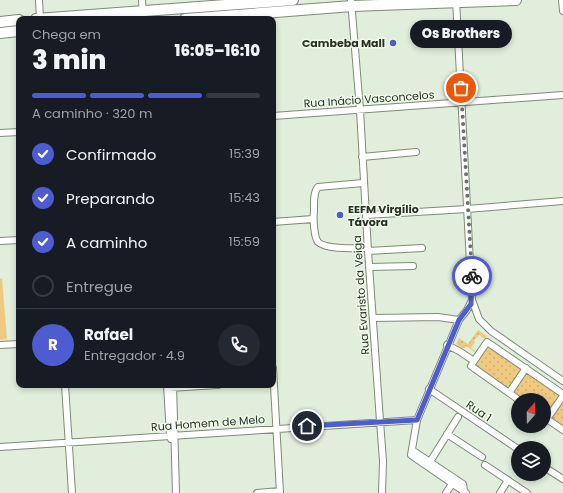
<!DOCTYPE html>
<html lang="pt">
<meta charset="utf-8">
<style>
body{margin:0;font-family:Poppins,sans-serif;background:#242831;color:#f1f3f6;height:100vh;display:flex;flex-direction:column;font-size:15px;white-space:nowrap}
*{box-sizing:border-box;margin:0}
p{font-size:13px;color:#9ea1a6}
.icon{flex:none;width:22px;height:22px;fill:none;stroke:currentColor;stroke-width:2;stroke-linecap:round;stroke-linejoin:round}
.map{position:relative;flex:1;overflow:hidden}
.details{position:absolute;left:16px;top:16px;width:260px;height:372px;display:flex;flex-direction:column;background:#171b24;border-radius:8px;box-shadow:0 2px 6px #0003}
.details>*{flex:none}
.needle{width:26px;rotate:20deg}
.buttons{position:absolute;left:511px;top:393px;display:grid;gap:8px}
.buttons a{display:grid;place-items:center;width:40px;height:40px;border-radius:50%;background:#171b24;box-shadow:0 2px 6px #0003;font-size:20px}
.pin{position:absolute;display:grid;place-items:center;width:34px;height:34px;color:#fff;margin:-17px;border:2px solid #fff;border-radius:50%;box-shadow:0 1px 4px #0007}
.courier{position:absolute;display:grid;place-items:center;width:40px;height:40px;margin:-20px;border:3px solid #4d5cd1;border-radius:50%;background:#fff;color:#222;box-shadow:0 1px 5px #0007}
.bubble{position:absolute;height:28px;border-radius:14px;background:#171b24;box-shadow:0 2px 6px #0003;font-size:13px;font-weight:800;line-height:28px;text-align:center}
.overview em{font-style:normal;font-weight:800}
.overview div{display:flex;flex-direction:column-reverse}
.overview{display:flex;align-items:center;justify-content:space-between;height:68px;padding:0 16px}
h1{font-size:26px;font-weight:800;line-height:30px}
.bar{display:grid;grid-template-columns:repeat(4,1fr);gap:6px 4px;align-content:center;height:48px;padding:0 16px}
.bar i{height:5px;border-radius:3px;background:#363941}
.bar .active{background:#4d5cd1}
.bar p{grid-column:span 4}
.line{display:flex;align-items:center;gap:10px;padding:0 16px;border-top:1px solid #363941}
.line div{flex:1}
.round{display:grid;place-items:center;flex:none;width:42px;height:42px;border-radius:21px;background:#242831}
ol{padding:0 16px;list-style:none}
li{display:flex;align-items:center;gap:12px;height:44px}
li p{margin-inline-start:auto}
li .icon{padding:4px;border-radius:50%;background:#4d5cd1;color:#fff;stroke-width:4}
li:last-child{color:#9ea1a6}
li i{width:22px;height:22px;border:2px solid #363941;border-radius:50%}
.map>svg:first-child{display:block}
.grass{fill:url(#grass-dots)}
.pitch{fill:#f0c980}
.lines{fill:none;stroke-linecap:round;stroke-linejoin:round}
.minor-casing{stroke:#7f8a7a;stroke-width:8}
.primary-casing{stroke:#7f8a7a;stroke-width:12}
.minor{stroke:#fff;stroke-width:6}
.primary{stroke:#fff;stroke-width:10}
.done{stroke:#6b7268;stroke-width:4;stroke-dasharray:0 7.2}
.route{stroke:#4d5cd1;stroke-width:5}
.poi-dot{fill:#4d5cd1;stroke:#eefbe9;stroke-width:1.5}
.labels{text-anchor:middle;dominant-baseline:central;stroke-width:3;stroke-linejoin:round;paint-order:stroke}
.poi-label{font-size:11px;font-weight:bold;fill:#2b3029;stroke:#eefbe9;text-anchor:end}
.street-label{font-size:11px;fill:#2b3029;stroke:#eefbe9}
</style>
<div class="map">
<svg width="563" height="493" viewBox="0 0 563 493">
<defs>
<pattern id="grass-dots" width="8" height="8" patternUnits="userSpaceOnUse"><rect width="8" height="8" fill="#f0c980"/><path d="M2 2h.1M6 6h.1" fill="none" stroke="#cead6f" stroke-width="1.8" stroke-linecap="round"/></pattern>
</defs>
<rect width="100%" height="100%" fill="#e1eedc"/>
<path class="grass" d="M478 330 487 336 485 339 479 335 474 341 475 342 471 348 476 352V353L466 346 464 349 456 344 459 338 468 344Z
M488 346 522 369 509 389 475 365Z
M526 372 561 395 547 415 544 413V400H526L513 392Z
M563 400V426L551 418Z"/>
<path class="pitch" d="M2 278 7 339 0 340V279Z"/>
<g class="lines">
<defs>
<path id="minor" d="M39 0 40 19
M142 0 143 19
M351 0 360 110 368 251 380 421 383 461 382 493
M456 0 472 300 467 310 459 320 417 420 411 455 466 493
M562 0 563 11
M273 116 563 95
M0 133 19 132
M362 157 416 152
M363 183 318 187C313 193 314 204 314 211 313 219 314 237 318 242 326 250 357 248 367 248
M366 215 467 209 563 201
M273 222 313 219
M0 241 19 240
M368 251 422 248
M369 267 413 266
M472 300 479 319 491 331 563 381
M373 318 438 317 459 320
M0 345 19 344
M447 345 459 351 474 361 487 342 563 394
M474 361 471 366 519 400
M273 368 280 493
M65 385 72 493
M167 385 170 435 171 439
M173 385 176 493
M169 388 218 385
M429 389 518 449
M509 393 526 368
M544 417 563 430
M547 419 563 396
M447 434 482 457
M0 447 417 420
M412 450 463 484 464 491
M428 465 458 417
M485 465 527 493
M544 467 563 479
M257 493 280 491
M446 493 452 484
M500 493 508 480"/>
<path id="primary" d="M36 19 293 0
M185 19 352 6 516 0
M0 22 19 20
M0 33 19 31"/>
</defs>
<use href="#minor" class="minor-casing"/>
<use href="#primary" class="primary-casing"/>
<use href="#minor" class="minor"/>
<use href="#primary" class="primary"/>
</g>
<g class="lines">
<path class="done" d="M461 88 472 276"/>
<path class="route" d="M307 426 417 420 459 320 471 304 472 276"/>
</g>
<g class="poi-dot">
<circle cx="393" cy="43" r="4"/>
<circle cx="340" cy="215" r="4"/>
</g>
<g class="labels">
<g class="poi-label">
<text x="385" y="43">Cambeba Mall</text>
<text x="348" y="209" text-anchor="start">EEFM Virgílio<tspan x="348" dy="13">Távora</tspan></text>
</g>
<g class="street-label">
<text transform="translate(369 99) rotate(-4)">Rua Inácio Vasconcelos</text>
<text transform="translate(361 295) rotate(-94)">Rua Evaristo da Veiga</text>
<text transform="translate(479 411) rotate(34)">Rua 1</text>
<text transform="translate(208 423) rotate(-4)">Rua Homem de Melo</text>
</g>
</g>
</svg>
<div class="buttons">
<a><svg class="needle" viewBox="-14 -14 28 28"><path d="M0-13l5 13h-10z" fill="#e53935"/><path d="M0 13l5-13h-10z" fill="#9ea1a6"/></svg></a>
<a><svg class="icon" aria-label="layers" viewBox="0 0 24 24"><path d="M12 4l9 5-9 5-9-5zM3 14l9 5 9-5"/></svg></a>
</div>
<div class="pin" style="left:461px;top:88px;background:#ea580c"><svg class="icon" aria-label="bag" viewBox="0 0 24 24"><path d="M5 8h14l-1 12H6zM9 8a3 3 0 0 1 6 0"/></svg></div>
<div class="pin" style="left:307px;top:426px;background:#1f2937"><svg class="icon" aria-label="home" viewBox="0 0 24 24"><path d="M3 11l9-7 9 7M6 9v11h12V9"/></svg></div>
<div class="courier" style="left:472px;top:276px"><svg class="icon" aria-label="bike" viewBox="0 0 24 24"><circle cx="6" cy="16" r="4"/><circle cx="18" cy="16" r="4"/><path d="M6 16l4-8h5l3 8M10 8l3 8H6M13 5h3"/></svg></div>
<div class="bubble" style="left:410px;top:20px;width:102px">Os Brothers</div>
<section class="details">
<div class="overview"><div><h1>3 min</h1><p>Chega em</p></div><em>16:05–16:10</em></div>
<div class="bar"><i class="active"></i><i class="active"></i><i class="active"></i><i></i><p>A caminho · 320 m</p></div>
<ol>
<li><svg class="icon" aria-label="check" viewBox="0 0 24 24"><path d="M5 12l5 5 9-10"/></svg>Confirmado<p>15:39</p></li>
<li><svg class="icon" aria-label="check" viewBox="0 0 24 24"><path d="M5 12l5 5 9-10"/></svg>Preparando<p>15:43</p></li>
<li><svg class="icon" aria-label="check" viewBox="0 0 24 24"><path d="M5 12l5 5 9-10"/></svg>A caminho<p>15:59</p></li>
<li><i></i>Entregue</li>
</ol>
<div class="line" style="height:72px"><b class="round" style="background:#4d5cd1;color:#fff">R</b><div><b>Rafael</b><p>Entregador · 4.9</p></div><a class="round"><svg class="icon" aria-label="phone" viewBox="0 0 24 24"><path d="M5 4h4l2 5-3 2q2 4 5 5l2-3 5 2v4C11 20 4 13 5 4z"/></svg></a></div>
</section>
</div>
